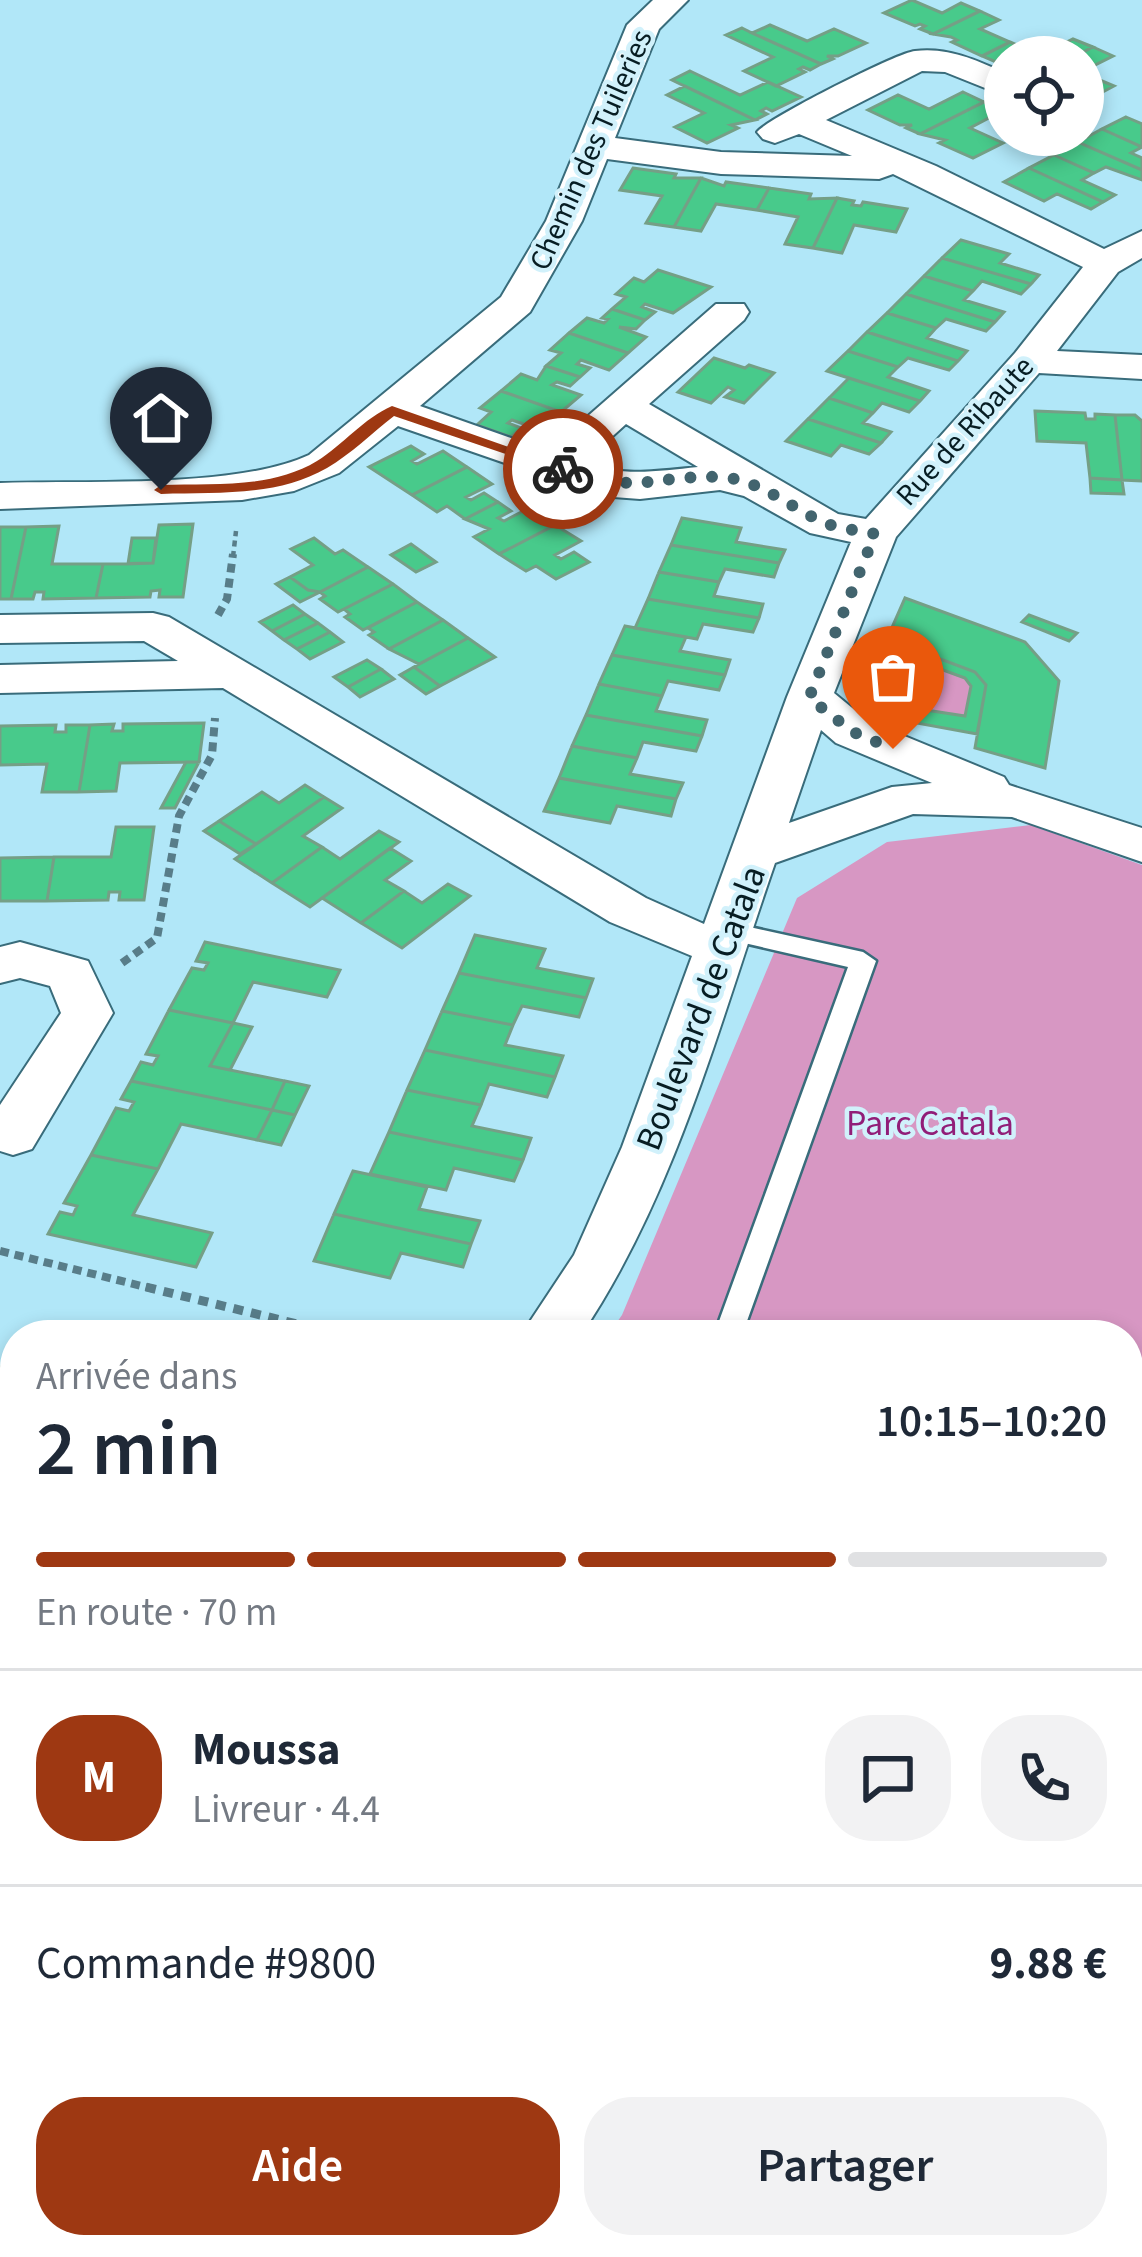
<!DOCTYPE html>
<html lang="fr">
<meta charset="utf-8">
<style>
body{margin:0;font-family:"Source Sans 3",sans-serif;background:#f2f2f3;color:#1f2937;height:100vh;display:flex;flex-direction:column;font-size:45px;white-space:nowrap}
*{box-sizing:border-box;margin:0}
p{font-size:39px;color:#747a83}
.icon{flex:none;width:66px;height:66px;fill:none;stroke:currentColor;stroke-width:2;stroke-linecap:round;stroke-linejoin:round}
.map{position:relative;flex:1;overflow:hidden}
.sheet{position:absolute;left:0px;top:1320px;width:1143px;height:939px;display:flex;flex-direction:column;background:#fff;border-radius:48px 48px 0 0;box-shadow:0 6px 18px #0003}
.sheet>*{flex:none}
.fabs{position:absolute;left:984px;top:36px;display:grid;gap:24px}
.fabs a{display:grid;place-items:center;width:120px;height:120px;border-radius:50%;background:#fff;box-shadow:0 6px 18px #0003;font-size:60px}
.pin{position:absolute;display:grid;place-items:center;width:102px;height:102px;color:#fff;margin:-123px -51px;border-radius:50% 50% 50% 0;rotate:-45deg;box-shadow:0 0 12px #0007}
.pin .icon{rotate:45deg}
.courier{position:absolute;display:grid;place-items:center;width:120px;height:120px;margin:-60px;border:9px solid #9e3812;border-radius:50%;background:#fff;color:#222;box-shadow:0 3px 15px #0007}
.headline em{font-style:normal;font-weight:600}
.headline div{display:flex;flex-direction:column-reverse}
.headline{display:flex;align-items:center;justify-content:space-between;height:204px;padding:0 36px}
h1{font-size:78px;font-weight:600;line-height:90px}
.bar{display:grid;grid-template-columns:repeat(4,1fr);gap:18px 12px;align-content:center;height:144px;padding:0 36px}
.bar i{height:15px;border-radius:9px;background:#e0e1e3}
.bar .selected{background:#9e3812}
.bar p{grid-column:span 4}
.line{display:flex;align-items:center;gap:30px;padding:0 36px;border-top:3px solid #e0e1e3}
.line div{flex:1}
.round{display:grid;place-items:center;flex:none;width:126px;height:126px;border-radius:48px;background:#f2f2f3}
.button{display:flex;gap:24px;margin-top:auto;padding:24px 36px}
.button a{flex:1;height:138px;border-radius:48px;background:#9e3812;color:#fff;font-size:48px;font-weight:600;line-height:138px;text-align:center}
.button a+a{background:#f2f2f3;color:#1f2937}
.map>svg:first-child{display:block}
.green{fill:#d797c3}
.building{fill:#48ca8b;stroke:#759f86;stroke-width:3;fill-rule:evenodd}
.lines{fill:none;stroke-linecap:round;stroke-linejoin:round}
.lane-casing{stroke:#396c7b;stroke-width:5}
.street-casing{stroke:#396c7b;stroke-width:4}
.path-far2{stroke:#587d89;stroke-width:4.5;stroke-dasharray:6 4.5;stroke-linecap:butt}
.path-far1{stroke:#587d89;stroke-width:8;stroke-dasharray:9 6;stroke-linecap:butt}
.path{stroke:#587d89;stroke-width:9;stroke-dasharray:10 8;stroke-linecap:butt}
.lane{fill:#fff;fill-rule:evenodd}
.street{fill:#fff;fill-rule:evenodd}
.route{fill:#9e3812}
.done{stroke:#42646e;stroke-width:12;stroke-dasharray:0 21.6}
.labels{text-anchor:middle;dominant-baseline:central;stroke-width:9;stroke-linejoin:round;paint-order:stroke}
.far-street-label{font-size:30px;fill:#071d23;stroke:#d1f1fb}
.street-label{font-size:36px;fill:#071d23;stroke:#d1f1fb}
.park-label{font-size:36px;fill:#911e78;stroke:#d1f1fb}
</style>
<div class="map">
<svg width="1142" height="2257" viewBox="0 0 1142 2257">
<rect width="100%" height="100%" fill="#b1e7f8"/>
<path class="green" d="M916 660 965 678 971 686 965 716 926 710 907 685Z
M1031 825 1142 865V2257H917L918 2244H1128V1335H608L622 1315 797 898 887 842Z"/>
<path class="building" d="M912 0 942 13 961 3 980 11 933 34 920 29 925 26 920 24 915 26 884 13Z
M980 11 999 20 980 29 1010 42 982 56 952 42 957 40 951 37 933 34Z
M770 25 807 41 834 29 866 43 838 56H827L833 59 821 64 752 33Z
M742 28 752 33 821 64 810 70 803 67 799 69 805 72 776 86 744 71 773 57 726 35Z
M1073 39 1093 47 1074 57H1005V66L982 56 1010 42 1041 55Z
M1093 47 1113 56 1083 71V57H1074Z
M690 71 740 95 768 82 801 97 772 111 766 108 761 111 767 114 755 120 672 80Z
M1083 73 1114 86 1086 101Z
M685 86 755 120 731 125 738 128 707 143 675 127 704 113 667 95Z
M963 92 984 102 920 134 906 128 912 125H900L868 110 898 95 929 109Z
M984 102 1004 110 970 128 1003 143 973 158 939 143 945 140 920 134Z
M1126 117 1142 124V147L1102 129Z
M1102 129 1142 147 1131 153 1142 158V170L1078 142Z
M1078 142 1142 170V180L1106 167 1094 173 1054 155Z
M1054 155 1094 173 1082 180 1115 195 1103 202 1029 168Z
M633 168 676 174 674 178H701L674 227 646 223 662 196 620 190Z
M1029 168 1103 202 1091 209 1057 194 1044 201 1004 182Z
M701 178 724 186 726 182 769 188 757 210 716 204 701 231 674 227Z
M769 188 811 194 809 199 837 198 813 248 785 244 798 217 757 210Z
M837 198 854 201 852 205 861 206 863 202 907 209 896 232 854 225 842 253 813 248Z
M961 240 1009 254 1000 263 1039 275 1031 284 942 258Z
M942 258 1031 284 1021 294 982 281 973 291 924 276Z
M658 270 711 287 673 313 645 304 642 307 655 312 645 320 612 309 626 297 616 294 634 278 644 282Z
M924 276 973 291 964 300 1004 312 995 322 906 294Z
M906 294 995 322 986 331 946 319 936 328 887 313Z
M612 309 645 320 636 329 619 327 646 337 628 353 569 333 587 318 604 323 608 319 602 318Z
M887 313 936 328 927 338 967 351 958 361 867 332Z
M867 332 958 361 949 370 908 358 898 367 848 351Z
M569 333 628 353 609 370 581 360 577 364 590 368 580 377 546 366 561 353 550 350Z
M848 351 898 367 888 377 929 391 920 401 827 371Z
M714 358 745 368 749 365 774 373 744 403 725 397 734 390 728 387 711 403 678 392Z
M546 366 580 377 570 386 557 382 552 385 581 395 561 412 501 391 521 374 537 380Z
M849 378 920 401 909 412 882 403 873 413 829 398Z
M501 391 561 412 541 430 512 420 508 423 521 428 511 437 477 425 491 412 480 408Z
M829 398 873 413 863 423 891 432 881 443 808 419Z
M1035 411 1085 413 1086 419H1095V414L1115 415 1122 480 1090 478 1086 443 1037 441Z
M1115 415H1135L1142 421V481L1122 480Z
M808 419 881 443 869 454 841 445 831 456 786 441Z
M411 446 424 454 412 461 417 464 443 451 467 467 412 495 369 467Z
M467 467 492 484 466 497 471 500 484 493 498 502 465 519 447 506 437 512 412 495Z
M1090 478 1122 480 1124 494 1091 493Z
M498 502 511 511 498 518 504 521 529 508 555 525 499 554 474 537 489 529 465 519Z
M682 518 741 528 736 542 785 550 779 563 671 545Z
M193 524 183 597H159L160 590 151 591 150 597 96 598 103 564 153 563 159 525Z
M555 525 581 541 555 555 561 559 574 552 589 562 556 579 536 566 526 571 499 554Z
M59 526 52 564H103L96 598 43 599 44 592H35L33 599H11L26 527Z
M0 527H26L11 599H0Z
M132 538H156L153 563 128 564Z
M314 538 335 554 343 550 368 567 320 592 308 590 290 577 313 565 291 549Z
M411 544 436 562 416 572 391 555Z
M671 545 779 563 774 577 725 569 719 582 659 572Z
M368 567 393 584 338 612 320 599 325 596 320 592Z
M659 572 719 582 714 596 763 604 759 618 648 599Z
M290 577 308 590 320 592 300 602 276 584Z
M393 584 417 602 363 630 345 617 350 614 344 609Z
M905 598 1025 642 1059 681 1045 768 975 748 986 685 975 672 887 639Z
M648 599 759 618 753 632 703 624 697 639 635 628Z
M417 602 443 620 389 649 369 635 374 632 368 628Z
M293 605 305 614 272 631 260 622Z
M305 614 318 623 284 640 272 631Z
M1029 615 1077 633 1069 641 1022 622Z
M443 620 468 638 419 664 389 649Z
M318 623 330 632 297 649 284 640Z
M625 626 686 637 680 651 730 660 725 675 612 655Z
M330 632 343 642 310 659 297 649Z
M468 638 495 657 440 686 414 667Z
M906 646 975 672 986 685 977 734 911 722 886 686ZM916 660 965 678 971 686 965 716 926 710 907 685Z
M612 655 725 675 719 690 668 681 662 696 599 684Z
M367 660 381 669 348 687 334 677Z
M414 667 440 686 426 694 400 675Z
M381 669 394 679 360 697 348 687Z
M599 684 662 696 656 711 707 720 702 736 586 715Z
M586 715 702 736 696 751 643 742 637 758 572 746Z
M204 723 199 762 120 763 116 791 79 792 90 725 114 724 112 731H123V724Z
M56 725 55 732H66V725H90L79 792H42L47 764 0 765V726Z
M572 746 637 758 630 774 683 783 676 799 559 778Z
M186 762H199L175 808H161Z
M559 778 676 799 671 816 617 806 610 823 544 811Z
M305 785 324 797 256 844 219 821 262 792 279 803Z
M324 797 342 808 303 836 322 847 272 883 235 859Z
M219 821 256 844 240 854 204 831Z
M116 827H154L144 900H119L120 892H109L108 900 47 901 54 857H111Z
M379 831 399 842 310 907 272 883 322 847 340 859Z
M390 848 411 861 385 880 404 891 361 923 322 898Z
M54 857 47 901H0V858Z
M448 884 470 896 402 948 361 923 404 891 422 903Z
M475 935 545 949 537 968 593 979 586 998 459 973Z
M205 942 340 970 327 997 253 982 233 1023 169 1010 192 968 204 970 208 963 196 961Z
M459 973 586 998 579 1017 522 1006 513 1025 442 1011Z
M169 1010 233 1023 210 1066 285 1081 272 1110 131 1081 141 1062 153 1065 158 1056 146 1054Z
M442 1011 513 1025 505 1045 563 1056 555 1077 425 1050Z
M233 1023 252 1027 230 1070 210 1066Z
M425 1050 555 1077 547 1097 489 1084 481 1105 407 1090Z
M131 1081 272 1110 257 1140 181 1124 158 1169 91 1155 116 1108 129 1111 134 1102 121 1099Z
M285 1081 309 1086 295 1115 272 1110Z
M407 1090 481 1105 472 1126 531 1138 523 1160 389 1132Z
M272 1110 295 1115 281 1145 257 1140Z
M389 1132 523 1160 514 1181 454 1168 446 1190 370 1174Z
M91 1155 158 1169 133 1215 212 1233 196 1267 48 1234 60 1212 73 1215 77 1206 64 1203Z
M353 1171 427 1187 419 1209 480 1221 471 1244 334 1214Z
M334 1214 471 1244 463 1267 401 1253 390 1278 314 1261Z
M0 1367 15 1370V1383L0 1411Z
M15 1383V1447L0 1475V1411Z
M0 2015 15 2019 2 2059H0Z
M15 2029V2123L0 2158V2059Z
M15 2123V2175L0 2171V2158Z
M291 2244H351L346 2257H286Z
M441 2244H506L502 2257H437Z
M558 2244H607L604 2257H554Z
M786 2244H876L875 2257H793Z"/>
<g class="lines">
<defs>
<path id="lane" d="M727 922 863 952 876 961 742 1335H714L848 967 718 937 714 931Z
M556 1314 602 1327 606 1335 546 1333 542 1325 546 1317Z"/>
<path id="street" d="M653 0H688L659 29 615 138 721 152 852 156 799 134 775 143 763 139 757 132C767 119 896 53 915 51 948 47 976 60 1005 73V96L945 72 922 71 826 120 936 166 1104 249 1142 231V258L1118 272 1057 351 1142 355V379L1039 373 896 537 834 693 868 721 1004 777 1009 785 1142 828V862L1012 817 913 814 775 863C720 1021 676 1194 581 1335H521L574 1255 622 1147 692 956 610 922 223 688 0 693V665L178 661 144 641 0 643V615L153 613 169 617 646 898 704 924 787 697 851 542 810 533 744 496 720 490 640 499 600 496 398 426 339 473 294 491 242 500 0 509V483C85 480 236 489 309 455L501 297 546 221 627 25ZM607 159 721 174 879 179 893 174 1083 267 1015 353 866 519 838 514 649 404 744 320 749 312 744 304H716L548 451 420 406 530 312 582 221ZM626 424 698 467C658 471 622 477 583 463ZM821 730 836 743 932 783 892 787 789 823Z
M20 942 88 961 113 1013 32 1149 13 1155 0 1151V1105L61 1013 50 986 20 978 0 983V947Z
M0 1580 15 1583V1637L0 1634Z
M0 1822 15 1826V1890L0 1886Z
M680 2244H756L760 2257H684Z"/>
</defs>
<use href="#lane" class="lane-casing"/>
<use href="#street" class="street-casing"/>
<path class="path-far2" d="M233 557 236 531"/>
<path class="path-far1" d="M218 615 227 599 233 554
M122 963 157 938 179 816 212 755 215 718
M0 1251 158 1290"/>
<path class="path" d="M146 1287 342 1335
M1128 2170 1142 2182"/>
<use href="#lane" class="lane"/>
<use href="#street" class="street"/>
</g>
<path class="route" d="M392 406 571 469 558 472 394 416C372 433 351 454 327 468 277 497 217 492 161 494L154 490 161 485C213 483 271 489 317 461 343 445 364 418 392 406Z"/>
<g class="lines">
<path class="done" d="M563 469C636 496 652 475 719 477 757 478 788 506 821 521 837 529 858 530 875 534L809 698 853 732 893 749"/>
</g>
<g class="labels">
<g class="far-street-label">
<text transform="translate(591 150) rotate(-66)">Chemin des Tuileries</text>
<text transform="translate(965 431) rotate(-48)">Rue de Ribaute</text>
</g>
<g class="street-label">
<text transform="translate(701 1008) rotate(-69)">Boulevard de Catala</text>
</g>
<g class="park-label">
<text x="930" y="1123">Parc Catala</text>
</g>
</g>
</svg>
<div class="fabs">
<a><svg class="icon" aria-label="locate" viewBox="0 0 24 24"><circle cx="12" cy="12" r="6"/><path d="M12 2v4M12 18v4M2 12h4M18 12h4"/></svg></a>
</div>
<div class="pin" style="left:893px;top:749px;background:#ea580c"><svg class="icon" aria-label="bag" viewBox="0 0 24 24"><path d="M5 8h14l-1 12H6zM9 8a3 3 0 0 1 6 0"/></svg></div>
<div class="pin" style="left:161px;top:490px;background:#1f2937"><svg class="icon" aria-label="home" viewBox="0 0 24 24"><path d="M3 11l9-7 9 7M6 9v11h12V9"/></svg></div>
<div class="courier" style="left:563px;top:469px"><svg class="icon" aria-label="bike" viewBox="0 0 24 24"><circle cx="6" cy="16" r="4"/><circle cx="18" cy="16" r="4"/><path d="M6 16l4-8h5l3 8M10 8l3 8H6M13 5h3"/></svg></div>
<section class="sheet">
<div class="headline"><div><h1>2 min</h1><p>Arrivée dans</p></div><em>10:15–10:20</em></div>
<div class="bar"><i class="selected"></i><i class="selected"></i><i class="selected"></i><i></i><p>En route · 70 m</p></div>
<div class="line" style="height:216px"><b class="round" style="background:#9e3812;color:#fff">M</b><div><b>Moussa</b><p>Livreur · 4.4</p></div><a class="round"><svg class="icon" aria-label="chat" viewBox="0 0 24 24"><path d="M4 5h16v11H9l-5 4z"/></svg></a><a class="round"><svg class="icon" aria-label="phone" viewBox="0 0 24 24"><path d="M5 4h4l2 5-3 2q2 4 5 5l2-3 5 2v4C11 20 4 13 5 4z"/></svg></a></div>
<div class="line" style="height:156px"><div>Commande #9800</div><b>9.88 €</b></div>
<div class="button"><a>Aide</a><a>Partager</a></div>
</section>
</div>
